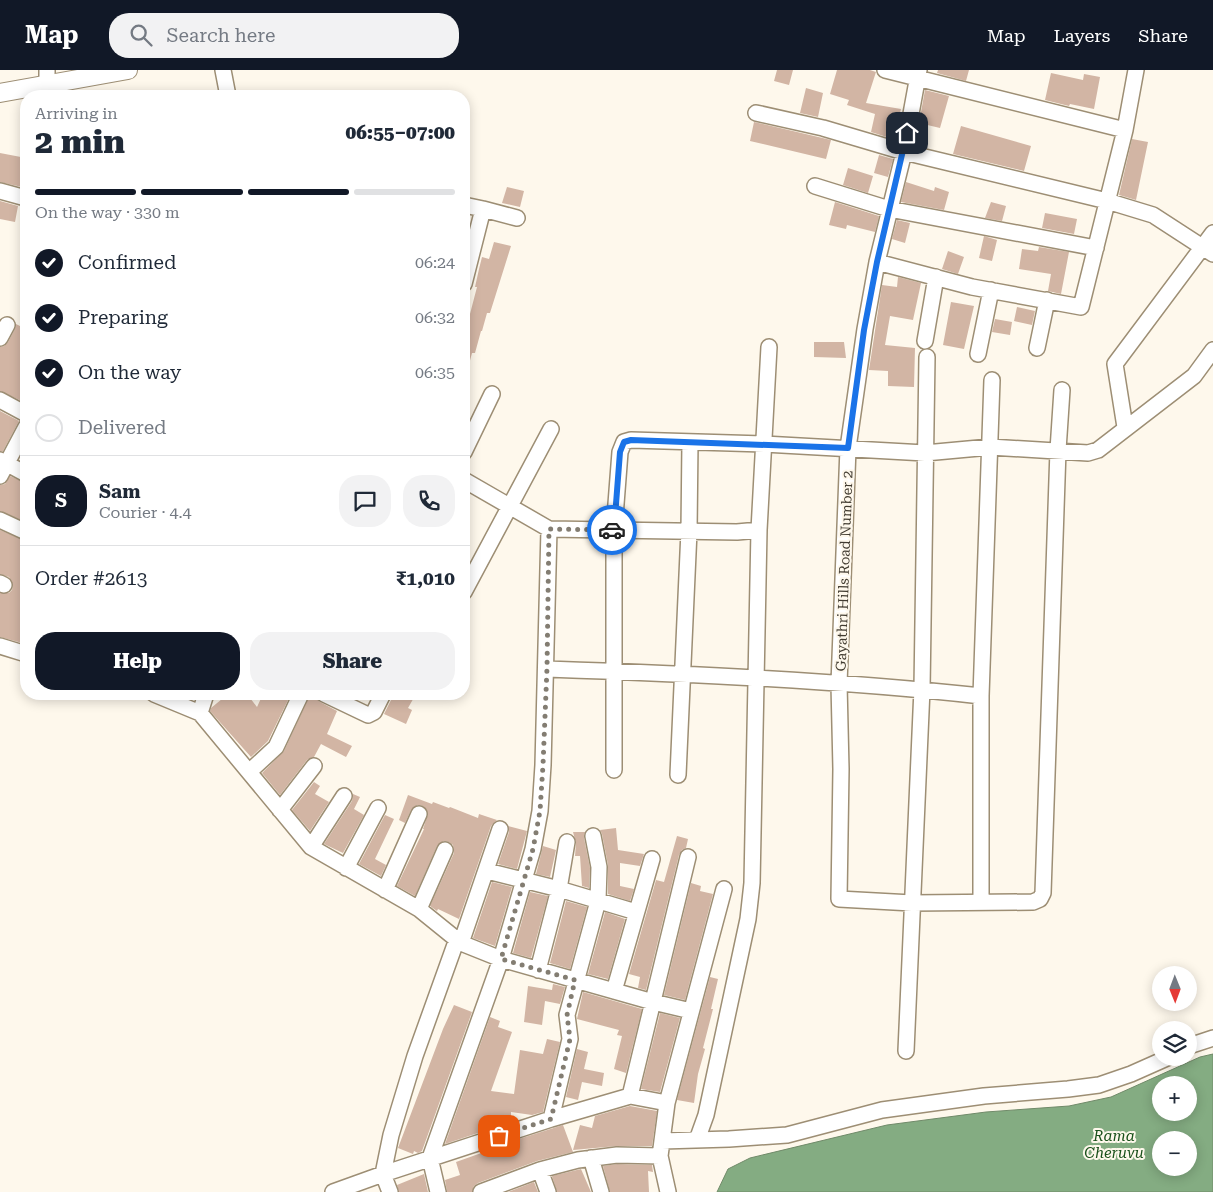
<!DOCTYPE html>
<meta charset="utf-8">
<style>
body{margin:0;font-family:"Roboto Serif",serif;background:#f2f2f3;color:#1f2937;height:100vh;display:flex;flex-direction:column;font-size:19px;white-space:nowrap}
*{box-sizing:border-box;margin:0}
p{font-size:16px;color:#747a83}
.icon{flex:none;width:28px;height:28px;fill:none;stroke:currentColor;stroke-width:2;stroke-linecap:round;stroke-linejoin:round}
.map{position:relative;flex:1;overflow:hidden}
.details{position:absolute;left:20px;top:20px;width:450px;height:610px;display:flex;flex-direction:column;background:#fff;border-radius:20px;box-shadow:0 2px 12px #0003}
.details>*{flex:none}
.needle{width:32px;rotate:179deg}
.controls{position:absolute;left:1152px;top:896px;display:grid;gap:10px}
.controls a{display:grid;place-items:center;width:45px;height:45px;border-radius:50%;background:#fff;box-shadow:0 2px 12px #0003;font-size:25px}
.pin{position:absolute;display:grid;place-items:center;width:42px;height:42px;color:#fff;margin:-21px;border-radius:10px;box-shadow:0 2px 8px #0006}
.courier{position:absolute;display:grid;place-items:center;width:50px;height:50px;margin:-25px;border:4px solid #1a73e8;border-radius:50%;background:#fff;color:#222;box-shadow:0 1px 6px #0007}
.head em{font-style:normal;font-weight:800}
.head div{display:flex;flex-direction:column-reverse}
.head{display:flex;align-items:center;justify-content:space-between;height:85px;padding:0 15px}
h1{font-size:32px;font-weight:800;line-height:38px}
.bar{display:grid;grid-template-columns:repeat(4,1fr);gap:8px 5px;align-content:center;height:60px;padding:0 15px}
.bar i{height:6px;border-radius:4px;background:#e0e1e3}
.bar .selected{background:#111827}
.bar p{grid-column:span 4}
.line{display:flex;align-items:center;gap:12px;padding:0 15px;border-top:1px solid #e0e1e3}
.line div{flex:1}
.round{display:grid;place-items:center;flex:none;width:52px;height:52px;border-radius:20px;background:#f2f2f3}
ol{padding:0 15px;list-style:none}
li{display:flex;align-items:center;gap:15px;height:55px}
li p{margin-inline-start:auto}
li .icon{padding:5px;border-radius:50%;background:#111827;color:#fff;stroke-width:4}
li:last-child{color:#747a83}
li i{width:28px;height:28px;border:2px solid #e0e1e3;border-radius:50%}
.action{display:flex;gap:10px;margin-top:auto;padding:10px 15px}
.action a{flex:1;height:58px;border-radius:20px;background:#111827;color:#fff;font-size:20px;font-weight:800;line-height:58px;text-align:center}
.action a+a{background:#f2f2f3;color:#1f2937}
header{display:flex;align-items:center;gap:30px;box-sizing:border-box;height:70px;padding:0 25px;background:#111827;color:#fff}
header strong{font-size:24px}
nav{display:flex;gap:28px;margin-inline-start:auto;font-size:18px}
.search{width:350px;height:45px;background:#f2f2f3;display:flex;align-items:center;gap:12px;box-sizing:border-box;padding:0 18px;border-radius:20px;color:#747a83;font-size:19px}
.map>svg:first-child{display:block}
.water{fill:#84ac82;stroke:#708a69;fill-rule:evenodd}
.building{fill:#d2b5a4}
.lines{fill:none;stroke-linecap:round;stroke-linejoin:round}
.minor-casing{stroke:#9d8e74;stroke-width:18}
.tertiary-casing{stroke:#9d8e74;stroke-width:20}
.minor{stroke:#fff;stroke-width:15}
.tertiary{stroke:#fff;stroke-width:18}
.done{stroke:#837d72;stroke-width:5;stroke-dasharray:0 9}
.route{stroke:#1a73e8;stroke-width:6}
.labels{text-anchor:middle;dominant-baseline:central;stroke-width:4;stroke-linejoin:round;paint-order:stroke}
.street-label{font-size:14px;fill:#413b30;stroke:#fef8ec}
.water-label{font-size:15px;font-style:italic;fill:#19501a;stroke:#fef8ec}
</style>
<header>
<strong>Map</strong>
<div class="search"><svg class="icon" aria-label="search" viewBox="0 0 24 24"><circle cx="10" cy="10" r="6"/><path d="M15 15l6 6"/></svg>Search here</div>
<nav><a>Map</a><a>Layers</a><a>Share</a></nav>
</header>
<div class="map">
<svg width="1213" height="1122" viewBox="0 0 1213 1122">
<rect width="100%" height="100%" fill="#fef8ec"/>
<path class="water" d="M1213 984V1122H717L728 1099 750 1088 887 1055 986 1042 1069 1036 1111 1027 1200 987ZM1161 1015H1189V1042H1161ZM1161 1070H1189V1098H1161Z"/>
<path class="building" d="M777 0H793L789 15 774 11Z
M837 0H870L876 2 866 33 901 39 893 69 871 62 875 44 847 35 849 30 830 24Z
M938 0H969L966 11 937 3Z
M1051 3 1083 10 1084 4 1100 7 1094 39 1070 34 1069 36 1045 30Z
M806 18 823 23 818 47 800 43Z
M925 20 949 26 940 58 919 53Z
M754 52 831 70 826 89 750 71Z
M961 56 1031 76 1024 101 953 84Z
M1132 69 1148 72 1136 130 1119 125Z
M0 83 26 88 22 117 0 112Z
M879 85 893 89 888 107 874 103Z
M848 98 873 106 868 123 843 115Z
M906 112 934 121 935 117 949 122 944 140 901 132Z
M507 117 524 121 520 137 502 133Z
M0 131 18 136 15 152 0 149Z
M835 132 879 146 875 162 847 155 846 159 829 155Z
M991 132 1006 136 1002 151 985 148Z
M1045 143 1077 149 1074 164 1042 158Z
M897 150 910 153 905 173 892 169Z
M984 166 997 170 992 191 979 188Z
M494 172 511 176 490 243H487L482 261H481L475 283H472L467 302H464V267L477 217H475L479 199 482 187 489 189Z
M1039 177 1069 182 1061 224 1048 221 1051 204 1019 199 1022 179 1038 181Z
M948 181 964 187 958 204 942 199Z
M898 207 921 213 913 250 890 246 885 275 915 278 914 317 888 316V301L869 300 882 215 897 217Z
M951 232 974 236 964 279 943 275Z
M1017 237 1035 241 1032 255 1014 251Z
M995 249 1012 252 1010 265 992 262Z
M16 254 26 259V333L0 321V277L4 276 8 272 15 259Z
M814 272H844L846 288 814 287Z
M0 341 19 351 3 381H0Z
M10 406 26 413V452L0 441V415L5 414Z
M0 460 26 471V574L0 567V523H9L12 520 13 515 9 507 0 504Z
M228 624H247L257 637 263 624H291L268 671 251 687 210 641 211 638Z
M394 624H416L408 638 412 640 406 654 384 644Z
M310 625 315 627 320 632 337 641 327 664 352 676 346 687 321 674 314 687 307 690 280 725 262 703 284 681Z
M314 712 320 716 315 724 329 732 310 761 292 740Z
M353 724 360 727 354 739 364 745 343 783 324 774 352 731Z
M408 725 432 734 433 732 449 738 450 737 478 748 479 744 497 750 491 756 459 849 438 839 437 841 430 836 454 783 453 775 449 772 444 771 437 776 415 826 397 816 424 759H423L428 744 423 736 418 735 411 740 405 753 399 750Z
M385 745 394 749 375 789 386 795 381 806 359 794Z
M508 756 527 761 517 799 498 794 509 762Z
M616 758 618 780 644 784 640 796 620 793V816L634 819 630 831 608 824V795L602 764 600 760Z
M573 762H585L584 768 590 798 589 818 582 816 580 786H575L576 773Z
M677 766 688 769 686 778 682 780 679 785 646 920 638 918 640 907 629 904 656 810 664 812Z
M543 776 556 780 550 807 536 804Z
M492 812 512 817 495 876 473 868Z
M691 813 701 816 700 821 713 824 685 930 664 925Z
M530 822 548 826 531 888 513 883Z
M566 831 587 837 570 899 550 893Z
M605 842 625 849 608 909 588 904Z
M710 907 718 909 711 939H713L703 978 705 979 698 1004 694 1033 677 1030Z
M553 914 565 917 560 934 545 931 542 955 524 952 528 916 552 920Z
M583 922 642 939 626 1003 614 999 622 966 617 965 619 960 577 949Z
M454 935 472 942 422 1081 418 1083 414 1081 413 1084 398 1078 443 959Z
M660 943 680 948 660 1022 641 1019Z
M490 947 500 951 498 957 512 962 491 1021 514 1024 520 980 543 984 547 969 560 972 543 1042 532 1045 511 1042V1052L445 1074Z
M577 979 588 982 584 999 604 1003 602 1016 582 1012 578 1030 566 1027Z
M630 1036 657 1041 652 1076H617L573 1080 580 1055 592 1058 595 1046Z
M563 1055 573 1082 537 1091 478 1113 474 1116 472 1122H447L445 1110 460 1105 456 1092 501 1076H497Z
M617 1094 652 1095 653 1102 648 1101 649 1122H610L603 1096Z
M581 1099 591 1122H557L552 1106Z
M424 1104 428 1122H399L397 1115Z
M534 1112 538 1122H508Z"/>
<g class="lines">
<defs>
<path id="minor" d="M47 0V15
M223 0 228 26
M885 0 1125 60
M919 0 904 82 877 192 865 259 848 378 839 614 841 699 839 829 912 833 1033 832 1040 829 1043 823 1058 380 1062 320
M756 43 823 58 904 82 1107 131 1153 145 1213 184
M815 116 889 139 1096 178
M0 121 22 127
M464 135 483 139 464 214
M483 139 517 148
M877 192 972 217 1081 237 1125 60 1136 0
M0 268 7 255
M925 271 936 207
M1037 278 1047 230
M978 284 991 220
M0 330 26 344
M1125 357 1115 294 1213 163
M464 382 492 324
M0 390 26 404
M0 406 26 357
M464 410 549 459
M0 450 26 462
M759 460 769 277
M0 513 4 515
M464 522 551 359
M0 576 26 584
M547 599C691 604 836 610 981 626
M154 624 200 643 311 777 419 839 461 873 501 889 653 932 691 941
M324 624 368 645 374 642 383 624
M200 643 206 624
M614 700V460L620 382 624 372 631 370 764 374 925 383 990 377 1088 383 1098 380 1194 306 1213 280
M249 702 276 677 301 624
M678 705 689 461 690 372
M280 740 314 696
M311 777 344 726
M346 798 378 738
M487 801 559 819 636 842
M385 820 419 744
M981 832V626L992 310
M419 839 445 780
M461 873 500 759
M538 900 559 819 567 772
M614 921 652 789
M1189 976 1213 968
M906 981 922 619 927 287
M630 1026 688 787
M551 1049 570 969 567 945 598 831 599 797 593 766
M662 1071 729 1069 787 1065 882 1040 984 1026 1068 1019 1099 1015 1131 1004 1167 988
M591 1088 601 1122
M540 1100 548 1122
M333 1122 383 1104 551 1049 630 1026 667 1033
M390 1122 383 1104 391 1065 415 986 457 869
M438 1122 430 1088 501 889 533 779 540 741 543 695 549 459 737 462 759 460 752 813 748 849 706 1045 697 1070
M481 1122 540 1100 578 1090 617 1085 660 1086
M668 1122 660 1086 667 1033 724 819"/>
<path id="tertiary" d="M0 23 128 0"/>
</defs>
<use href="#minor" class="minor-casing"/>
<use href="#tertiary" class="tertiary-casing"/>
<use href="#minor" class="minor"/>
<use href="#tertiary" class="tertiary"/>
</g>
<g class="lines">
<path class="done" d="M499 1066 551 1049 570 969 567 945 575 910 501 889 533 779 540 741 543 695 547 598 549 459 612 460"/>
<path class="route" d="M612 460H614L620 382 624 372 631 370 848 378 864 260 877 192 907 63"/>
</g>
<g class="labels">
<g class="street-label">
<text transform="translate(844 501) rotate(-88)">Gayathri Hills Road Number 2</text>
</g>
<g class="water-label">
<text x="1114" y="1066">Rama<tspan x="1114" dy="17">Cheruvu</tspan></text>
</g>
</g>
</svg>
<div class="controls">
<a><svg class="needle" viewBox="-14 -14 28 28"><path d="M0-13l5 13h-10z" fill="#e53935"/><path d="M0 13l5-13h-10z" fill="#747a83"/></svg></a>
<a><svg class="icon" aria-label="layers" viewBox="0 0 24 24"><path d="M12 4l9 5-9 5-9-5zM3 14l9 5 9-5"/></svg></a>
<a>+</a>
<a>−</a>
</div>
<div class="pin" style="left:499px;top:1066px;background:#ea580c"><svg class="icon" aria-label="bag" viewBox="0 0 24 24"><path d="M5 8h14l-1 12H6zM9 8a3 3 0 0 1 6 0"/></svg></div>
<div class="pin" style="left:907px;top:63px;background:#1f2937"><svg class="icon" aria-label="home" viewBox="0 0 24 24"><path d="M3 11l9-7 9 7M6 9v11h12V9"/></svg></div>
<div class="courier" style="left:612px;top:460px"><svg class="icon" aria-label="car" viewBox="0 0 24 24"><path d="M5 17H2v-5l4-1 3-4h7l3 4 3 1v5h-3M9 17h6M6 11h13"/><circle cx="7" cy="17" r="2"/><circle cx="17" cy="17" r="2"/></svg></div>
<section class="details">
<div class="head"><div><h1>2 min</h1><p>Arriving in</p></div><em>06:55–07:00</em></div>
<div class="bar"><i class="selected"></i><i class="selected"></i><i class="selected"></i><i></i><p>On the way · 330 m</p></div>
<ol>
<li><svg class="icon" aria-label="check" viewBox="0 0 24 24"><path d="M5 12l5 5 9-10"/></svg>Confirmed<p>06:24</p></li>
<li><svg class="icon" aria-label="check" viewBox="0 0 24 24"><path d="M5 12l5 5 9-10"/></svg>Preparing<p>06:32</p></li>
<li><svg class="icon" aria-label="check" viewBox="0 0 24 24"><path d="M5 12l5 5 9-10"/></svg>On the way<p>06:35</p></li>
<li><i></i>Delivered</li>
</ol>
<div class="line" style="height:90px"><b class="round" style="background:#111827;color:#fff">S</b><div><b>Sam</b><p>Courier · 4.4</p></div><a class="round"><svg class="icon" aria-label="chat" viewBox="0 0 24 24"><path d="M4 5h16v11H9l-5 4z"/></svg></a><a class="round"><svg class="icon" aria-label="phone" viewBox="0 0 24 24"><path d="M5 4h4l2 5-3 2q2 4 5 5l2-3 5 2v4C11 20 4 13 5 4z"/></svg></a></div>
<div class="line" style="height:65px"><div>Order #2613</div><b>₹1,010</b></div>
<div class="action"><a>Help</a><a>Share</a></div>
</section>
</div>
